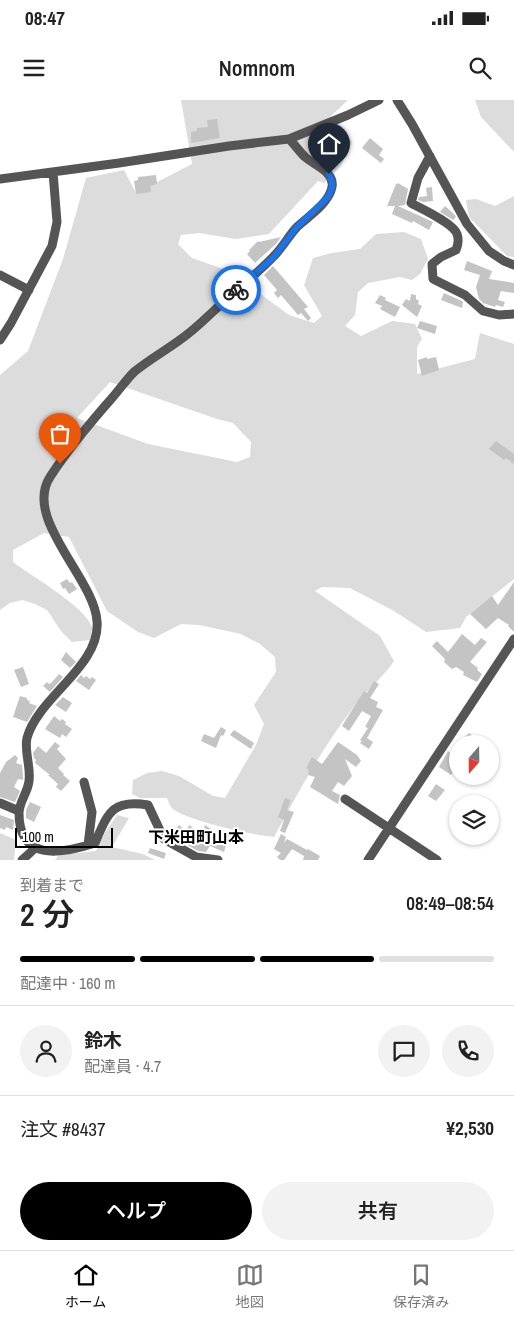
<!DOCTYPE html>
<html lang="ja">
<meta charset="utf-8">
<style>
body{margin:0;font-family:"Archivo Narrow","Noto Sans JP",sans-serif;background:#f2f2f2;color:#222;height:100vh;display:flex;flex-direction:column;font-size:19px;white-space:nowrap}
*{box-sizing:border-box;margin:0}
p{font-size:16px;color:#767676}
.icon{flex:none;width:28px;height:28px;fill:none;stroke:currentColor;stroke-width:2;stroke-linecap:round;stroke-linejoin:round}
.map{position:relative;height:760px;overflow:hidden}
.panel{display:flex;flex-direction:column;background:#fff;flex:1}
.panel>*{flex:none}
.needle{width:32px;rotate:200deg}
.tools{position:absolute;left:449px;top:635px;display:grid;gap:10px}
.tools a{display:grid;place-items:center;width:50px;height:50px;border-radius:50%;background:#fff;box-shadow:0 1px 4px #0004;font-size:25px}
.scale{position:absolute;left:15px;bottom:12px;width:98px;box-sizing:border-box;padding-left:5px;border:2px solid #000;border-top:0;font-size:14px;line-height:18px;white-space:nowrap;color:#000;-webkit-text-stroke:4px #fff;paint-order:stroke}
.pin{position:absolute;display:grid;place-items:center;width:42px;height:42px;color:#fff;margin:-51px -21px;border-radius:50% 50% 50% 0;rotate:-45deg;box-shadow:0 0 5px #0007}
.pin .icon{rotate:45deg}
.courier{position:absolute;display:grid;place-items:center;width:50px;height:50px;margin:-25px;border:4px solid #1a73e8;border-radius:50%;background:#fff;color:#222;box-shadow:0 1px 6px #0007}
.overview em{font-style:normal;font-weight:600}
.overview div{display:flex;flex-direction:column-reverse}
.overview{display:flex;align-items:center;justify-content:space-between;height:85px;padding:0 20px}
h1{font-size:32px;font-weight:600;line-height:38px}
.bar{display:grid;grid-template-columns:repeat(4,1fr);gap:8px 5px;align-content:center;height:60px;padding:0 20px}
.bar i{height:6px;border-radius:4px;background:#e0e0e0}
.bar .selected{background:#000}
.bar p{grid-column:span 4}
.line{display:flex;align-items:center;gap:12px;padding:0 20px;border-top:1px solid #e0e0e0}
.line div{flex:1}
.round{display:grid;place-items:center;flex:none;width:52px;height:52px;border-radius:26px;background:#f2f2f2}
.button{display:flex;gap:10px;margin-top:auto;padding:10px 20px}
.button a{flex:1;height:58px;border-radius:30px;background:#000;color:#fff;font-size:20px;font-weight:600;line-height:58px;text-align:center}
.button a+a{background:#f2f2f2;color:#222}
.status{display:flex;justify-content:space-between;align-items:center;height:35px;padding:0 25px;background:#fff;direction:ltr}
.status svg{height:14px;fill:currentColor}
header{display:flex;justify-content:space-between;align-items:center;height:65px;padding:0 20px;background:#fff;font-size:22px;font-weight:600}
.dock{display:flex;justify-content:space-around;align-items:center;height:70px;border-top:1px solid #e0e0e0;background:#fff;font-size:14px;color:#767676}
.dock a{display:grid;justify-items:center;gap:2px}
.dock .selected{color:#000}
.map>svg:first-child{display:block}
.green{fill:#dcdcdc;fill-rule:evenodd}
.building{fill:#c4c4c4}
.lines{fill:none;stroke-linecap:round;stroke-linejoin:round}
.minor{stroke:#555;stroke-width:9}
.done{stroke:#595959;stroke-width:5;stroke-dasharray:0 9}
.route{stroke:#1a73e8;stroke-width:6}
.labels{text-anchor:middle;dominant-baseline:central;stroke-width:4;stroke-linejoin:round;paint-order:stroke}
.quarter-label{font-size:16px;font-weight:bold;fill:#000;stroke:#fff}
</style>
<div class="status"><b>08:47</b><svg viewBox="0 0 49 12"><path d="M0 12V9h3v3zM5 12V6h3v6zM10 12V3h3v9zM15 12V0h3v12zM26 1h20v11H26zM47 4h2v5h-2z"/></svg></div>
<header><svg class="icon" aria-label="menu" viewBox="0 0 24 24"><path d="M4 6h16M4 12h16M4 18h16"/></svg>Nomnom<svg class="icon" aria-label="search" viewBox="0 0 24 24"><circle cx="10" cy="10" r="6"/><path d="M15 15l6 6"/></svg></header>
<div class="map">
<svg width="514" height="760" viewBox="0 0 514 760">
<rect width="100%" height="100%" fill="#fff"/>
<path class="green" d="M181 0H348L330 17 352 42 341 66 324 83 318 81 269 134 236 139 199 133 181 135 178 144 192 158 229 171 289 215 314 223 322 216 304 185 313 158 332 153 360 149 376 134 404 132 421 139 428 159 420 174 412 180 400 177 368 183 358 192 355 215 345 226 361 236 392 221 415 224 422 239 417 247V274L475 259 480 233 514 244V479L466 517 460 528 426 532 394 511 350 488 322 487 315 491 380 536 394 561C382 579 365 591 353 608 322 648 298 693 274 737 257 736 183 720 172 708 170 706 168 701 167 698H140L132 694 133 680 147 673 162 671 179 676 213 696 225 698 256 645 264 624 254 605 276 572 275 557 260 544 241 534 199 525 181 524 154 538 138 532 107 511 69 437 44 433 13 450V462C30 475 89 509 92 528 92 531 91 536 90 540L72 542 61 531 47 510 35 504 22 500 10 503 0 510V275L28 251 63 159 86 78 124 70 136 93 192 64ZM110 282 217 319 233 323 251 342 250 357 237 362 148 344 77 318Z
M475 0H514V52L481 17Z
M514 96V157L507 156 469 117 466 100 476 99 495 106Z
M117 715 129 718 112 747 143 754 155 760H55L59 755 96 751 106 731Z
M0 733 16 740 14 760H0Z"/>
<path class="building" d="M217 19 220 38 191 43V32L197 31V28L208 27 207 20Z
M370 38 383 49 379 55 384 59 381 63 362 48Z
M156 75 157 84 150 86 151 92 136 94 134 81 138 80V77Z
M398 83 408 89 405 105 398 106 433 122 429 130 413 121 412 123 392 114 395 106H387L396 84H397Z
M432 87 433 101 423 102 418 100 419 97 427 96 426 88Z
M445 106 455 115 456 117 453 120 440 112Z
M281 137 276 144 255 163 247 154 250 151 249 150 258 141 259 142Z
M467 161 492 171 489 179 514 183V193L501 191 498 200 505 202 503 207 496 205 495 207 483 203 479 199 476 187 480 175 464 170Z
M273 166 308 207 304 209 311 218 308 221 301 213 298 215 281 195 278 198 274 193 277 190 264 175Z
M444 193 462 201 463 202 462 208 441 200Z
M411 194 416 195V199L419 201 418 204 422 206 417 217 402 205 406 199 410 201Z
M380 195 386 198 385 200 400 207 395 217 380 209 382 206 375 203Z
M420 221 437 226 435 234 417 228Z
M427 257V259L436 257 439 270 422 276 418 260Z
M496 341 514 354V364L506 358 504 360 489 349Z
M67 479 70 483 72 482 77 489 69 494 65 488 63 489 60 483Z
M514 482V532L508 526 509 525 498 518 486 529 470 514 492 496 498 505Z
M462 534 475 545 481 538 487 542 470 562 478 568 477 570 482 574 477 582 463 575 464 572 456 567 452 569 444 562 445 559 432 546 437 541 448 552Z
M66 552 76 562 70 568 61 560Z
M23 567 29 584 21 587 14 570Z
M59 574 63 577 50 592 43 586 47 582 49 584 51 583Z
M81 575 84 578 86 576 90 579 92 577 96 580 89 590 76 581Z
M374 581 379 584 370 598 378 602 376 607 383 610 367 638 373 642 369 649 360 643 362 641 360 640 368 628 365 627 371 616 362 611 349 631 342 626 364 591 367 593Z
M20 596 27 598V600L30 601 29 603 37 606 27 622 13 617Z
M63 597 72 603 66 612 55 605Z
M54 616 60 621 62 619 66 622 65 624 72 629 66 637 62 634 60 638 45 629Z
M221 627 226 630 223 636 221 635 216 648 201 641 204 634 214 638Z
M234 630 254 643 251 649 230 635Z
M469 633 478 640 476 644H467L462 640Z
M55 642 60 646 57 649 66 659 58 668 64 674 63 675 70 681 61 691 56 687 58 684 48 675H50L35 663 36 660 34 658 33 653 38 646 46 653Z
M338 642 357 655 361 661 356 667 345 659 352 676 344 686 338 682 332 691 340 695 338 704 310 687 315 677 308 675 309 670 306 668 312 657 322 664Z
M448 651 458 660V666L451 675 439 667Z
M15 655 18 658 16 663 22 665 23 676V680L18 679 14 687 20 691 15 702 0 697V673L6 662Z
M436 684 445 690 436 701 428 696Z
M285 698 291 700 287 710 294 712 285 733 280 731 284 720 278 717Z
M30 702 41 707 34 722 26 718V710Z
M0 715 14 720 13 730 6 727 5 730 0 728Z
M179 725 185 730 190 725 194 730 202 733 205 725 211 729 209 735 219 740 221 733 229 735 224 752 210 746 206 752 198 751 171 736Z
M281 734 286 737 284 743 287 739 307 750 308 749 320 756 318 760H303L304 756 292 749 284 760H280L277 757 281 753 274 749Z
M150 748 166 753 164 759 148 753Z"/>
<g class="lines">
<path class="minor" d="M397 0 412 24 467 124 489 151 504 161 514 165
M430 56 418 78 411 103C422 109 453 123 457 134 459 139 458 145 456 150L441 157 432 164 433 179 465 195 483 211 499 215 514 214
M0 79 119 63 229 46 289 39 348 15 379 0
M0 175 29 190
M0 240 11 223 52 146 57 122 53 72
M84 682 92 712 88 745
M345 699 437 760
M0 703 19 711
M22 760 32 751
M218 760 196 757 164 739 148 705C112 699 108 713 95 743 58 755 19 760 19 713 19 702 28 692 29 681 31 667 24 651 27 638 38 597 101 566 97 521 94 478 23 419 50 377 68 349 90 323 112 298 120 289 126 280 134 272 151 258 172 247 189 233 203 222 215 209 228 198 243 184 260 171 274 156 283 147 289 135 298 126 309 116 329 103 332 87 335 72 314 65 305 57 299 51 295 45 289 39
M368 760 514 539"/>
</g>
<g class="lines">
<path class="done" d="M60 364 89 324 134 273 189 233 236 190"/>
<path class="route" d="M236 190 274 157 296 128 328 97 332 88V82L329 74"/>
</g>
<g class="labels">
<g class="quarter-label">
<text x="196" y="737">下米田町山本</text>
</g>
</g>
</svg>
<div class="tools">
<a><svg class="needle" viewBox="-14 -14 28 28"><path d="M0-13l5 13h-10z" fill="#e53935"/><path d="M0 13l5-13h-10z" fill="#767676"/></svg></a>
<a><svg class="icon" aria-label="layers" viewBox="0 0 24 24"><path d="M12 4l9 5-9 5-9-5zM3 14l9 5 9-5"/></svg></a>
</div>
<div class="scale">100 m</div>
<div class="pin" style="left:60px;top:364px;background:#ea580c"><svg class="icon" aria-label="bag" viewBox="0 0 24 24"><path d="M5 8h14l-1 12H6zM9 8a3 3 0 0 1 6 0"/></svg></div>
<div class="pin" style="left:329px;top:74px;background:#1f2937"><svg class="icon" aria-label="home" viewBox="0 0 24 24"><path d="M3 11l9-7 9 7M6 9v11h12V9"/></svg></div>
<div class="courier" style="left:236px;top:190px"><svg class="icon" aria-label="bike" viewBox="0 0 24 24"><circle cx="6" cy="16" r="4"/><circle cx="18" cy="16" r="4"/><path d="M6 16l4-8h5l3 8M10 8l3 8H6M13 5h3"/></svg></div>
</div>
<section class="panel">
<div class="overview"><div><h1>2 分</h1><p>到着まで</p></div><em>08:49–08:54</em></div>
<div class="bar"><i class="selected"></i><i class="selected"></i><i class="selected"></i><i></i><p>配達中 · 160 m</p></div>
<div class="line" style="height:90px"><a class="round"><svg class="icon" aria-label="person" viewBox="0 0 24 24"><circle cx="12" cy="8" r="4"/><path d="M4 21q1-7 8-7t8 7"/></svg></a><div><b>鈴木</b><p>配達員 · 4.7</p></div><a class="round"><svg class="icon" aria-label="chat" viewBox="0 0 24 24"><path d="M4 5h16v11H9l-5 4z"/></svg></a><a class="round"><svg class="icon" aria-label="phone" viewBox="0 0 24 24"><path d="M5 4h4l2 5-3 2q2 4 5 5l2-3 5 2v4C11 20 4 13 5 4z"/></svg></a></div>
<div class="line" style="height:65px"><div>注文 #8437</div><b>¥2,530</b></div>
<div class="button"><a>ヘルプ</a><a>共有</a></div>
</section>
<nav class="dock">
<a class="selected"><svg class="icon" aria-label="home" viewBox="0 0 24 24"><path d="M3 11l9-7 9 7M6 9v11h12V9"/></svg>ホーム</a>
<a><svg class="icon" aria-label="map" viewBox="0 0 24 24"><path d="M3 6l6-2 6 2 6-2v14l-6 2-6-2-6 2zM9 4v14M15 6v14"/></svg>地図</a>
<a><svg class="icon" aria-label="saved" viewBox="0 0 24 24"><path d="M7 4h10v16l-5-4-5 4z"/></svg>保存済み</a>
</nav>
